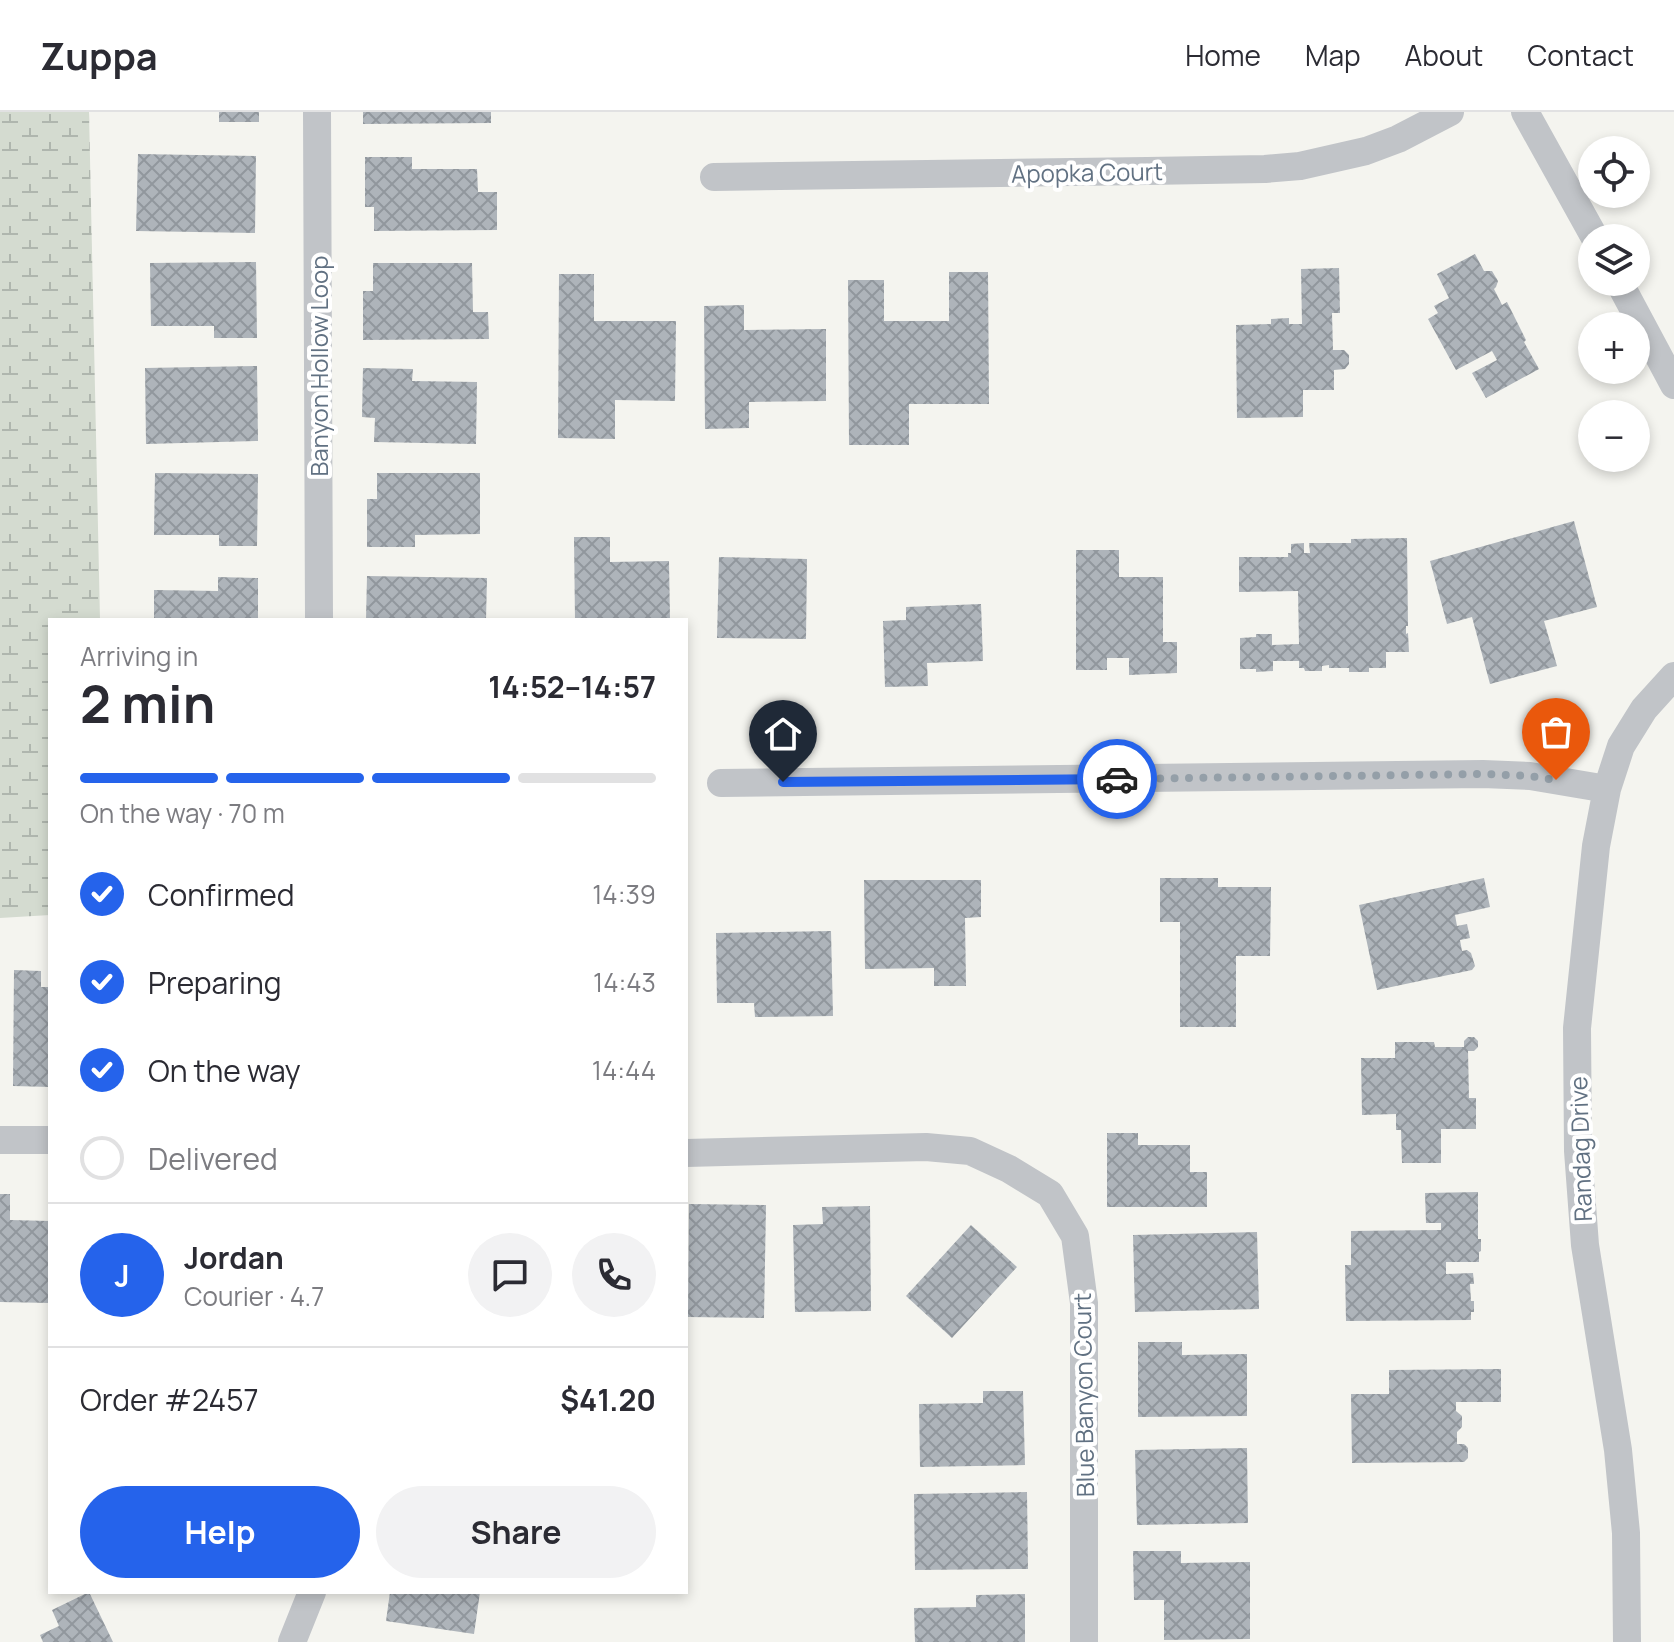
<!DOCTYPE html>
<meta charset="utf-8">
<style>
body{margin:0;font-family:Manrope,sans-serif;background:#f2f2f3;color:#2b2b33;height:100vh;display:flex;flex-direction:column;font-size:30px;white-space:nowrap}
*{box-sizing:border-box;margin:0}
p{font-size:26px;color:#7c7c81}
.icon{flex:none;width:44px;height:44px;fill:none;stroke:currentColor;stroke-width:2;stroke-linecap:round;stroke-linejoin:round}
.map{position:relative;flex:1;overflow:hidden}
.drawer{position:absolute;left:48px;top:506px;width:640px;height:976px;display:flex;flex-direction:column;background:#fff;border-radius:0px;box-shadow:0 4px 12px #0003}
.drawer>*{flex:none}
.buttons{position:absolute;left:1578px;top:24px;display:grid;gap:16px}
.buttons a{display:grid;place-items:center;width:72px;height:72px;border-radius:50%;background:#fff;box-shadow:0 4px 12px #0003;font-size:40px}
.pin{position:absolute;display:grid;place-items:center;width:68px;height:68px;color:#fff;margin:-82px -34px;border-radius:50% 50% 50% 0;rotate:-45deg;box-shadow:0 0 8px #0007}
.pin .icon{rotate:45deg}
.courier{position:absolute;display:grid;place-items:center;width:80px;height:80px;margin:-40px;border:6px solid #2563eb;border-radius:50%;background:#fff;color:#222;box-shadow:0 2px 10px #0007}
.headline em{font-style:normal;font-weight:700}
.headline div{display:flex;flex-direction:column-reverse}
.headline{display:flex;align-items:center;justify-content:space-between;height:136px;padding:0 32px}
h1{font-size:52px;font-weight:700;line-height:60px}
.bar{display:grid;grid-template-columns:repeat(4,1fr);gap:12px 8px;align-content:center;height:96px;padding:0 32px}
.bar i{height:10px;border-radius:6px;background:#e1e1e2}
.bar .current{background:#2563eb}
.bar p{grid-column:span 4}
.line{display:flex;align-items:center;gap:20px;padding:0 32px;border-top:2px solid #e1e1e2}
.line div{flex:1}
.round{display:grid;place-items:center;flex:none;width:84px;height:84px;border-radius:42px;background:#f2f2f3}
ol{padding:0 32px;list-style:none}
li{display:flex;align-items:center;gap:24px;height:88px}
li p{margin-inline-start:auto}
li .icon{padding:8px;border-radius:50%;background:#2563eb;color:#fff;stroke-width:4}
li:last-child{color:#7c7c81}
li i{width:44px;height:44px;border:4px solid #e1e1e2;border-radius:50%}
.cta{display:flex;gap:16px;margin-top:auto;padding:16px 32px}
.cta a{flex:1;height:92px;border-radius:48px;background:#2563eb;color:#fff;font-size:32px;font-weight:700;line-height:92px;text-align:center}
.cta a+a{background:#f2f2f3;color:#2b2b33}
header{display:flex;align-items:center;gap:48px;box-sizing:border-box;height:112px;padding:0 40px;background:#fff;border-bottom:2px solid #e1e1e2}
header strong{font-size:38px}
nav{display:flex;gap:44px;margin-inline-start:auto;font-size:28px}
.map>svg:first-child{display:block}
.wetland{fill:url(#wetland-marsh)}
.building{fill:url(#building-cross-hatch)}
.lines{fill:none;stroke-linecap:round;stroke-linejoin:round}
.minor{stroke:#c1c4c8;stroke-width:28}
.done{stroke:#949fa8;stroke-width:8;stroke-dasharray:0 14.4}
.route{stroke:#2563eb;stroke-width:10}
.labels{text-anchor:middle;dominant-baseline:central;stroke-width:8;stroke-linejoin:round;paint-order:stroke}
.street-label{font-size:24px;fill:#617182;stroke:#fff}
</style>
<header>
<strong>Zuppa</strong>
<nav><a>Home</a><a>Map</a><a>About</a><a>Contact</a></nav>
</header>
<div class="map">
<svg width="1674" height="1530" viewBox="0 0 1674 1530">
<defs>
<pattern id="wetland-marsh" width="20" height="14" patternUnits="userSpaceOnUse" patternTransform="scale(2)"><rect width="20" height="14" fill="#d4dbd0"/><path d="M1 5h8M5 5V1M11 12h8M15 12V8" fill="none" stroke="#afb6ae"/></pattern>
<pattern id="building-cross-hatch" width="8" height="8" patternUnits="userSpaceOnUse" patternTransform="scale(2)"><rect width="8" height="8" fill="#aeb4ba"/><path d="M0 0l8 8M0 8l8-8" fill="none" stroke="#91979d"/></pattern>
</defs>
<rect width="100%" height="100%" fill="#f4f4ef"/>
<path class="wetland" d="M0 0H89L100 508H50V803L0 806Z"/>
<path class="building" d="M219 0H259V10H219Z
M363 0H491V11L363 12Z
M138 42 256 44 255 121 136 119Z
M365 45H412V57H477L478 80H497V118L374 119V95H365Z
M1475 142 1484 159H1492L1498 169 1496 175 1494 177 1502 193 1507 190 1526 228 1524 230 1539 257 1486 286 1472 261 1497 248 1492 239 1456 258 1428 207 1438 201 1434 194 1449 186 1437 162Z
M256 150 257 226H214V214H151L150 151Z
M373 151H472L473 200H488L489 227 363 228V179H373Z
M1339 156 1340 201H1332L1333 238H1344L1349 243V252L1345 257 1334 258V278H1303V305L1237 306 1236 213 1271 212V207L1289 206V212H1302L1301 157Z
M949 160H988L989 292H909V333H849L848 168H884V209H949Z
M559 162H594V209H676L675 289 615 288V327L558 326Z
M744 193V218L826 217V289L749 290V316L705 317 704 194Z
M257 254 258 329 146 332 145 256Z
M363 256 413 257 412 269 477 270 476 332 374 330 375 306 362 305Z
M155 361 258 362 257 434H219V423H154Z
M377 361H480V422L415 423V435H367V387H377Z
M1574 409 1597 495 1544 509 1557 554 1490 572 1472 505 1447 512 1430 449Z
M574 425H610V450L669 449 670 508H575Z
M1407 426 1408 514H1406V522L1408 521 1409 540H1386V556H1369V560H1349V556H1329V553L1322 554V559H1305L1304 556H1299V549H1273V559L1256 560V557H1240V526L1256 525V522H1272V533L1299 532 1298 479 1239 480V445H1288V441H1291V432L1304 431V441H1310L1309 431H1351V427Z
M1076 438H1119V465H1163V530H1177V561L1129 563V546H1107V558H1076Z
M719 445 807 447 806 527 717 526Z
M367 464 487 466 486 508H366Z
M218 465 258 466V508H154V478L218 479Z
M981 492 983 549 927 551 928 574 885 575 883 509 906 508V495Z
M1160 766H1218V775H1271L1270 844H1236V915H1180V810H1160Z
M1484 766 1490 795 1455 803 1457 814 1467 812 1470 826 1460 828 1462 839 1467 838 1471 841 1475 854 1472 858 1377 878 1359 793Z
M864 768H981V805L965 806 966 874H934V856L865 857Z
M831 819 833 904 755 905 754 891H717L716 821Z
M14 858 41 859V875H50V975L13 974Z
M1468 925H1474L1478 929V935L1474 939H1468L1469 986H1476V1017H1441V1051H1402L1401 1018H1396V1002L1362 1003 1361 946H1395V930H1434L1435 935H1464V929Z
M1107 1021H1138V1033H1190V1060H1207V1095H1107Z
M1478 1080V1127H1481V1139L1479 1140V1150H1446V1162L1473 1161 1474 1172H1470L1471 1189H1474V1200H1471V1208L1346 1209 1345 1153H1351V1119L1441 1118V1111H1426L1425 1081Z
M0 1082H10V1108L50 1109V1191L0 1190Z
M689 1092 766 1093 764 1206 688 1205Z
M870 1094 871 1199 795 1200 793 1113 823 1112 822 1095Z
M971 1113 1017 1155 952 1226 906 1184Z
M1257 1120 1259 1197 1135 1200 1133 1123Z
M1138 1230H1182V1243L1247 1242V1304L1138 1305Z
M1501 1257V1290H1456V1299L1462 1304V1315L1457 1320V1332H1464L1468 1336V1346L1464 1350 1352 1351 1351 1282H1389V1258Z
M983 1279H1023L1025 1353 920 1355 919 1292 983 1291Z
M1247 1336 1248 1411 1137 1413 1135 1338Z
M1027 1380 1028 1457 915 1458 914 1382Z
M1133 1439H1181V1451L1250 1450V1527L1164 1528V1488H1134Z
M89 1480 113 1530H43L40 1523 59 1514 52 1498Z
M390 1480H480L474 1522 386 1509Z
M1025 1482V1530H915L914 1496 976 1495V1483Z"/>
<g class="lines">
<path class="minor" d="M317 0 319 508
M1525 0 1595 126
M714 65 1147 59 1265 57 1300 54 1366 39 1398 27 1450 0
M1619 170 1674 273
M721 671 1483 662 1530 664 1607 677
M0 1028H50
M686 1041 926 1035 970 1039 1009 1057 1050 1082 1075 1124 1084 1191V1530
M292 1530 312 1480
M1627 1530 1626 1421 1618 1338 1585 1133 1578 1039 1577 916 1596 734 1607 677 1621 634 1644 597 1674 564"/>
</g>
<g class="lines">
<path class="done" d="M1117 667 1483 662 1530 664 1556 668"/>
<path class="route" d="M783 670 1117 667"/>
</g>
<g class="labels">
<g class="street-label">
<text transform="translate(1087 60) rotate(-1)">Apopka Court</text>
<text transform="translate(318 254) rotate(-90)">Banyon Hollow Loop</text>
<text transform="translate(1580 1037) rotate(-92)">Randag Drive</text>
<text transform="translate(1083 1283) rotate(-91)">Blue Banyon Court</text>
</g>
</g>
</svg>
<div class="buttons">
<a><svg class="icon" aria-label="locate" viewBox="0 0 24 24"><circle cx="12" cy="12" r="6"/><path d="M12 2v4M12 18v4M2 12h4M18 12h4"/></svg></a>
<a><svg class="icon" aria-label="layers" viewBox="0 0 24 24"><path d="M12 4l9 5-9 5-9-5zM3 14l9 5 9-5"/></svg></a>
<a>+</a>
<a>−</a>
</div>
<div class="pin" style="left:1556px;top:668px;background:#ea580c"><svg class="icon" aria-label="bag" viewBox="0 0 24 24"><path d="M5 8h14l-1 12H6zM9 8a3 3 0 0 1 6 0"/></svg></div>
<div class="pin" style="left:783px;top:670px;background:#1f2937"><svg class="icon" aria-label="home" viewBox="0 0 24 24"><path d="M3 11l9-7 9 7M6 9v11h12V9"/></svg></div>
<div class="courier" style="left:1117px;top:667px"><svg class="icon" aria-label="car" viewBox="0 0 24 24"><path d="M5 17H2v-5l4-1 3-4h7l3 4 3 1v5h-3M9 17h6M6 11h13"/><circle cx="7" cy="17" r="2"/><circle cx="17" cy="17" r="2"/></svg></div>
<section class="drawer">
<div class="headline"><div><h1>2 min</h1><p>Arriving in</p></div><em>14:52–14:57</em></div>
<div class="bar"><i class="current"></i><i class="current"></i><i class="current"></i><i></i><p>On the way · 70 m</p></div>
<ol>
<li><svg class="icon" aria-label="check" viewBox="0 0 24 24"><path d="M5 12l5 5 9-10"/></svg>Confirmed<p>14:39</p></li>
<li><svg class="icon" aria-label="check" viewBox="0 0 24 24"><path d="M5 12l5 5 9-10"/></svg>Preparing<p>14:43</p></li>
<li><svg class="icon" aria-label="check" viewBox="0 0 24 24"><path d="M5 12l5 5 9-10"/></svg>On the way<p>14:44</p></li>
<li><i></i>Delivered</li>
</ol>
<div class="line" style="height:144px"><b class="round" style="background:#2563eb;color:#fff">J</b><div><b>Jordan</b><p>Courier · 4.7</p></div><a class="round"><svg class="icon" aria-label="chat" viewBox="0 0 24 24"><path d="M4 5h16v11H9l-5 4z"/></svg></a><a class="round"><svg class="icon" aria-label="phone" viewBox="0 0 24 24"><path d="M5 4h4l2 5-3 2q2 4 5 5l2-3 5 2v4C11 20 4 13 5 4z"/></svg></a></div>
<div class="line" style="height:104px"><div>Order #2457</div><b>$41.20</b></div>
<div class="cta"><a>Help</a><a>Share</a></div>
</section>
</div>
